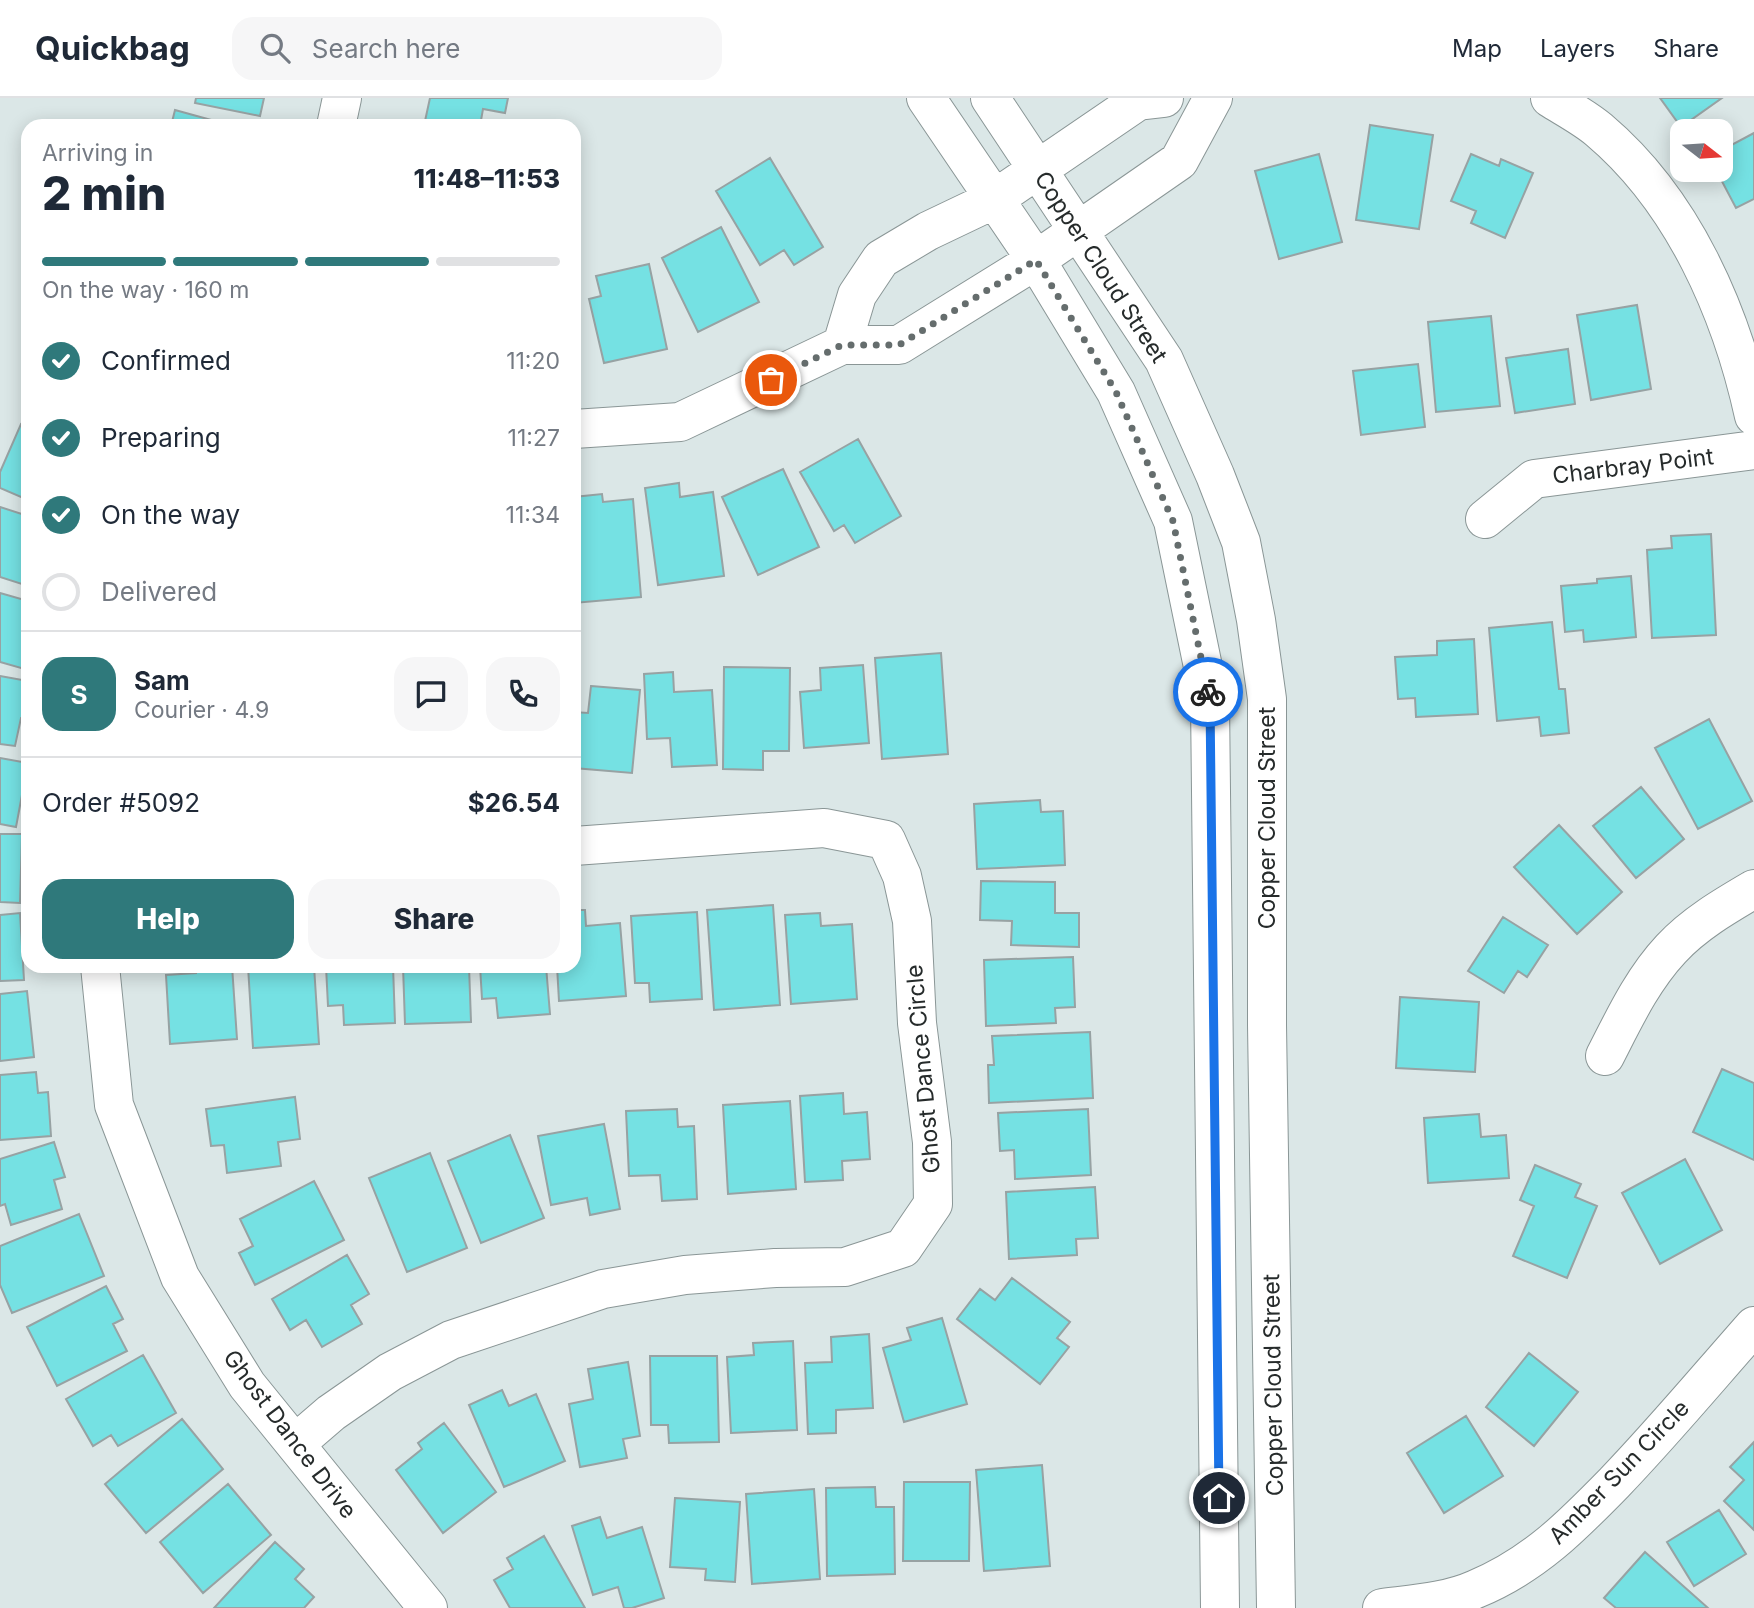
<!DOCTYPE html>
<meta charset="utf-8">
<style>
body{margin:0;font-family:Inter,sans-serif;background:#f6f6f7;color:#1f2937;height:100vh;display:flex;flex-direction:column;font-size:26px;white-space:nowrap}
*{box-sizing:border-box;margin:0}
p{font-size:23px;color:#747a83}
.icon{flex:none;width:38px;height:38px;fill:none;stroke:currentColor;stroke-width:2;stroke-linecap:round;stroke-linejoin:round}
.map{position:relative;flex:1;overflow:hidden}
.panel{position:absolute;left:21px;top:21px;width:560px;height:854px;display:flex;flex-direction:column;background:#fff;border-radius:21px;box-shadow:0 4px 18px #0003}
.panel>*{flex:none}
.needle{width:46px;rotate:107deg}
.fabs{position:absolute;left:1670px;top:21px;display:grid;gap:14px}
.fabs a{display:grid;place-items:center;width:63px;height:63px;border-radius:14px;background:#fff;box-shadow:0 4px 18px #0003;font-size:35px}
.pin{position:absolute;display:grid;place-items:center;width:60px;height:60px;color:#fff;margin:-30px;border:4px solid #fff;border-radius:50%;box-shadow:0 2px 7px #0007}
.courier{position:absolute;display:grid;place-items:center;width:70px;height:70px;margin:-35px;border:5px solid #1a73e8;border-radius:50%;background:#fff;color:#222;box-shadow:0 2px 9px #0007}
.headline em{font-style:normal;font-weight:800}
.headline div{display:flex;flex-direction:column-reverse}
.headline{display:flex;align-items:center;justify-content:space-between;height:119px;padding:0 21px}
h1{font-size:46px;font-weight:800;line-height:52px}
.bar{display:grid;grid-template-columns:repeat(4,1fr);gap:10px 7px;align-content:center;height:84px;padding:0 21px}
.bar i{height:9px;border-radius:5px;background:#e0e1e3}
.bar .current{background:#2f797b}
.bar p{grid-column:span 4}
.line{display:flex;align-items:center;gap:18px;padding:0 21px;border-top:2px solid #e0e1e3}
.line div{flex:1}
.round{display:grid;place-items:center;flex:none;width:74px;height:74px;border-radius:21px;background:#f6f6f7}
ol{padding:0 21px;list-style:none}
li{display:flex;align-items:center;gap:21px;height:77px}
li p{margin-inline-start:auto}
li .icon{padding:7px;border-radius:50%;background:#2f797b;color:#fff;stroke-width:4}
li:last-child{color:#747a83}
li i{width:38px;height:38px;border:4px solid #e0e1e3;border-radius:50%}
.cta{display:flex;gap:14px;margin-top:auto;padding:14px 21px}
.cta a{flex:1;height:80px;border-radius:21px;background:#2f797b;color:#fff;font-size:28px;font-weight:800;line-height:80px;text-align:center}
.cta a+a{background:#f6f6f7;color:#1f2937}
header{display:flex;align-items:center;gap:42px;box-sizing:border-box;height:98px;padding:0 35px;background:#fff;border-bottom:2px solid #e0e1e3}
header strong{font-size:33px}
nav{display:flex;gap:38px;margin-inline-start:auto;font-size:24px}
.search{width:490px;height:63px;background:#f6f6f7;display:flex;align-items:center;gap:18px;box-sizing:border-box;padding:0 24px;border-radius:21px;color:#747a83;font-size:26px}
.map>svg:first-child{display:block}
.building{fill:#75e1e3;stroke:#97a2a3;stroke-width:2}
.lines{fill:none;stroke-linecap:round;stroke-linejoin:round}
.minor-casing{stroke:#8a9696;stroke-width:40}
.minor{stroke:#fff;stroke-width:38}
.done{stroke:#656d6d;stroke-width:7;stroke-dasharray:0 12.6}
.route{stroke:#1a73e8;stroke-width:9}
.labels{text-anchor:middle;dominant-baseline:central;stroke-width:6;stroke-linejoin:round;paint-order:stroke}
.street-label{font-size:23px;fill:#262b2b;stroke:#fff}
</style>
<header>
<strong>Quickbag</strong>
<div class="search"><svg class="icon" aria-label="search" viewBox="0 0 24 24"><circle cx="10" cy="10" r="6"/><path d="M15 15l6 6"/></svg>Search here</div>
<nav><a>Map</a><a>Layers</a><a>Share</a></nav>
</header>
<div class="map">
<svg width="1754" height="1510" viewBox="0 0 1754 1510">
<rect width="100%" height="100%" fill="#dbe7e7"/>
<path class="building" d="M196 0H264L260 18 195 5Z
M430 0H508L505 15 483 11 480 28H449L425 23Z
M1660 0H1722L1681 29Z
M175 12 233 28H171Z
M1370 27 1433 37 1419 131 1356 122Z
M1754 35V101L1736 110 1716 72H1720V53Z
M1319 56 1342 144 1279 161 1255 73Z
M1471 56 1499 68 1501 61 1533 75 1505 140 1471 125 1476 113 1451 103Z
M770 60 823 149 794 167 784 152 760 167 716 93Z
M721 129 759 204 698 234 662 160Z
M649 166 667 251 604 265 589 201 601 198 596 178Z
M1637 207 1651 291 1591 302 1577 217Z
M1491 218 1500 308 1436 314 1428 224Z
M1568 251 1575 306 1515 315 1506 260Z
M1418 266 1425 329 1361 337 1353 273Z
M21 326 28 329V402L0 390V374Z
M858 341 901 418 855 445 844 427 834 433 800 374Z
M783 371 819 449 758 477 722 399Z
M679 385 680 399 713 394 724 478 658 487 645 390Z
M602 396 603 404 633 401 641 499 574 505V399Z
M0 409 28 418V488L0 479Z
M1711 436 1716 537 1652 540 1647 452 1672 450 1671 438Z
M1631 478 1636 539 1584 544 1583 532 1565 534 1561 488 1597 485V481Z
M0 495 28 503V572L0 564Z
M1552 524 1559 591H1565L1569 635 1541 638 1539 619 1497 623 1489 530Z
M1474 541 1478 616 1416 619 1415 600 1398 601 1395 559 1437 557V543Z
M941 555 948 656 882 661 875 560Z
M863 567 869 645 804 650 800 594 821 592 820 570Z
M724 569 790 570 789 653H763V672L723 671Z
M673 574 674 594 712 592 717 667 672 669 670 640 647 641 644 576Z
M0 578 28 583V621L21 620 15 648 0 646Z
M591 588 640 592 632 675 574 670V614L588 615Z
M1709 621 1752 703 1698 731 1655 650Z
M0 660 28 665 16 729 0 726Z
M1641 689 1684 741 1636 780 1593 728Z
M1040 702 1041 714 1063 713 1065 767 977 771 974 706Z
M1559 727 1622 794 1577 836 1514 769Z
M0 736H22L20 805 0 804Z
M981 783 1055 784V815H1079V849L1011 847 1012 823 980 822Z
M773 807 780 907 714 912 707 812Z
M574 812H585L586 828 620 825 626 898 559 903 557 868H574Z
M697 814 702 901 650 904 649 885H635L631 818Z
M20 815 24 882 0 883V817Z
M820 815 821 828 852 826 857 901 791 906 785 817Z
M1503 819 1548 847 1527 879 1518 873 1504 895 1468 873Z
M1073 859 1075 909 1055 910 1056 925 986 928 984 862Z
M196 868H232L237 941 170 946 166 877 196 875Z
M248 868H314L319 946 253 950Z
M326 868H393L395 925 344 927 343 907 328 908Z
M403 868H469L471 924 405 926Z
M480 868H546L550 916 498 920 496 900 482 901Z
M27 893 34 959 0 963V896Z
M1400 899 1479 904 1475 974 1396 970Z
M1090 934 1093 1000 989 1005 988 967H994L992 938Z
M1722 971 1754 985V1062L1693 1034Z
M36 974 38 995 48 994 51 1038 0 1042V977Z
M843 995 844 1016 867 1014 870 1061 842 1063 843 1082 805 1084 800 998Z
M295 999 300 1041 278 1044 281 1068 227 1075 224 1047 211 1048 206 1011Z
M790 1003 796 1091 728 1096 723 1007Z
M677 1011 678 1029 694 1028 697 1101 662 1103 660 1077 629 1078 626 1013Z
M1088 1011 1091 1077 1015 1081 1014 1052 1000 1053 998 1015Z
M1479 1016 1481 1039 1506 1037 1509 1080 1428 1085 1424 1020Z
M604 1026 620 1111 590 1117 587 1100 551 1107 538 1038Z
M510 1037 544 1120 481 1145 448 1063Z
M54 1044 65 1079 54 1082 62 1111 11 1127 5 1106 0 1108V1061Z
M430 1055 467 1150 407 1174 369 1080Z
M1685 1061 1722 1132 1660 1166 1622 1095Z
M1535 1067 1581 1086 1575 1099 1597 1108 1567 1180 1513 1158 1534 1108 1520 1102Z
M314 1083 344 1142 255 1187 239 1155 253 1148 240 1121Z
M1095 1089 1098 1140 1076 1141 1077 1157 1009 1161 1006 1094Z
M79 1116 104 1178 12 1215 0 1187V1148Z
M347 1157 369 1196 351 1207 362 1226 322 1249 306 1222 290 1232 272 1201Z
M1012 1180 1070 1224 1057 1240 1069 1249 1040 1286 957 1221 980 1191 995 1202Z
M106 1188 123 1221 113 1226 127 1253 57 1288 27 1229Z
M942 1220 967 1306 904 1324 883 1250 911 1242 907 1230Z
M869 1236 873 1310 836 1312V1335L808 1336 805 1265 832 1264 831 1239Z
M793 1243 797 1332 731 1335 727 1259 754 1257 753 1245Z
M1529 1255 1578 1294 1534 1348 1486 1309Z
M143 1257 176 1315 118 1348 111 1337 93 1348 66 1301Z
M650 1258H717L719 1344 669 1345 668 1327H651Z
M628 1264 640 1338 623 1341 627 1360 580 1369 569 1306 593 1301 588 1271Z
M502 1292 509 1308 536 1296 565 1363 504 1389 469 1307Z
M1466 1318 1503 1378 1444 1415 1407 1355Z
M182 1321 223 1371 146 1435 105 1386Z
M444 1325 496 1394 443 1435 396 1372 422 1351 418 1345Z
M1754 1344V1432L1724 1403 1744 1382 1730 1369Z
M1042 1367 1050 1468 984 1473 976 1372Z
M904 1384H970L969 1463H903Z
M228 1386 271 1437 203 1495 160 1444Z
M875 1389 876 1409H894L895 1476 827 1478 826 1390Z
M814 1391 820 1481 752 1486 746 1396Z
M675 1400 740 1404 735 1484 705 1482 706 1471 670 1469Z
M1719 1412 1746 1456 1694 1488 1667 1444Z
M600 1419 607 1440 642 1429 664 1500 632 1510H624L618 1489 593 1497 572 1428Z
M544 1438 585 1510H510L494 1482 513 1471 507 1460Z
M275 1444 304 1471 295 1481 314 1499 304 1510H214Z
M1645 1454 1708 1510H1616L1604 1500Z"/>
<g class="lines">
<defs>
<path id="minor" d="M926 0 1036 162 1116 294 1173 423 1210 603 1220 1510
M990 0 1164 262 1215 377 1241 444 1256 522 1267 601V927L1276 1510
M1550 0C1566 10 1585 20 1599 32 1683 103 1731 213 1754 318
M336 28 342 0
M842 247 857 197 881 161 928 133 993 102 1138 3 1164 0
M574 331 680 324 842 247H899L1036 162 1179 63 1213 0
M1485 421 1534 381 1754 352
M100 868 114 1007 180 1179 247 1287 428 1510
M1605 958C1624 921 1642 882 1671 851 1694 826 1725 808 1754 791
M295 1346 331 1315 390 1274 451 1242 603 1191 685 1177 775 1170 845 1169 903 1150 933 1106 932 1044 917 925 912 823 902 778 886 742 824 730 574 748
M1382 1510C1413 1506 1447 1504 1476 1491 1534 1467 1572 1428 1615 1384 1663 1334 1708 1280 1754 1228"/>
</defs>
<use href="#minor" class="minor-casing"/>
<use href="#minor" class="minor"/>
</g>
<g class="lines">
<path class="done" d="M771 282 842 247H899L1036 162 1116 294 1173 423 1208 594"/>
<path class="route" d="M1208 594 1210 603 1219 1400"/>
</g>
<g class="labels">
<g class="street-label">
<text transform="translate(1101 169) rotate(57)">Copper Cloud Street</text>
<text transform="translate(1633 368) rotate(-7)">Charbray Point</text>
<text transform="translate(1267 720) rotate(-90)">Copper Cloud Street</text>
<text transform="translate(923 971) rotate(-95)">Ghost Dance Circle</text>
<text transform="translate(1273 1287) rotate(-91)">Copper Cloud Street</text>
<text transform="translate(290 1336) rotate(53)">Ghost Dance Drive</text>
<text transform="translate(1619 1374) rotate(-46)">Amber Sun Circle</text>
</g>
</g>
</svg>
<div class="fabs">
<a><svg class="needle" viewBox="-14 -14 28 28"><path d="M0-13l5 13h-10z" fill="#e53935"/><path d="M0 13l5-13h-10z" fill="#747a83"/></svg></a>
</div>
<div class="pin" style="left:771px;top:282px;background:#ea580c"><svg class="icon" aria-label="bag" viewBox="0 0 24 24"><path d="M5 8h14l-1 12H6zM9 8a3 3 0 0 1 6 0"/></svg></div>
<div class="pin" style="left:1219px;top:1400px;background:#1f2937"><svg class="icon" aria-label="home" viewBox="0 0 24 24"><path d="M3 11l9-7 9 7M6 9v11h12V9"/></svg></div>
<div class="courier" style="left:1208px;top:594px"><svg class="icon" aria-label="bike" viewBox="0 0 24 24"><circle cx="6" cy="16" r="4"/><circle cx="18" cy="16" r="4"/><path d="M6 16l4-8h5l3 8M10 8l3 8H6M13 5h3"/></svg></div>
<section class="panel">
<div class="headline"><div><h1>2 min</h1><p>Arriving in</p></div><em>11:48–11:53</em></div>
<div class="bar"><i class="current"></i><i class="current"></i><i class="current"></i><i></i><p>On the way · 160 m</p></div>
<ol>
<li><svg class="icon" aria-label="check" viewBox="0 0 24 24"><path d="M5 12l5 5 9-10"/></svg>Confirmed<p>11:20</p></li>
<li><svg class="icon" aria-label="check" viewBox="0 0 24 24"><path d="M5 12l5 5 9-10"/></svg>Preparing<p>11:27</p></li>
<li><svg class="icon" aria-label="check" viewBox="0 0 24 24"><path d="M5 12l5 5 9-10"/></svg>On the way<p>11:34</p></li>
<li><i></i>Delivered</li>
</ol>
<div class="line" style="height:126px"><b class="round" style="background:#2f797b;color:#fff">S</b><div><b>Sam</b><p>Courier · 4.9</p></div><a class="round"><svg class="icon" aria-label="chat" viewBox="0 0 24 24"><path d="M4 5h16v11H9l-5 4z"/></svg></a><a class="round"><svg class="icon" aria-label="phone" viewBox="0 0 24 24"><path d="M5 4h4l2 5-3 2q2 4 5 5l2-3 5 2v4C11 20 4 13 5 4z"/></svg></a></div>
<div class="line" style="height:91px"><div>Order #5092</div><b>$26.54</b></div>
<div class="cta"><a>Help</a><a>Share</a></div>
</section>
</div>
